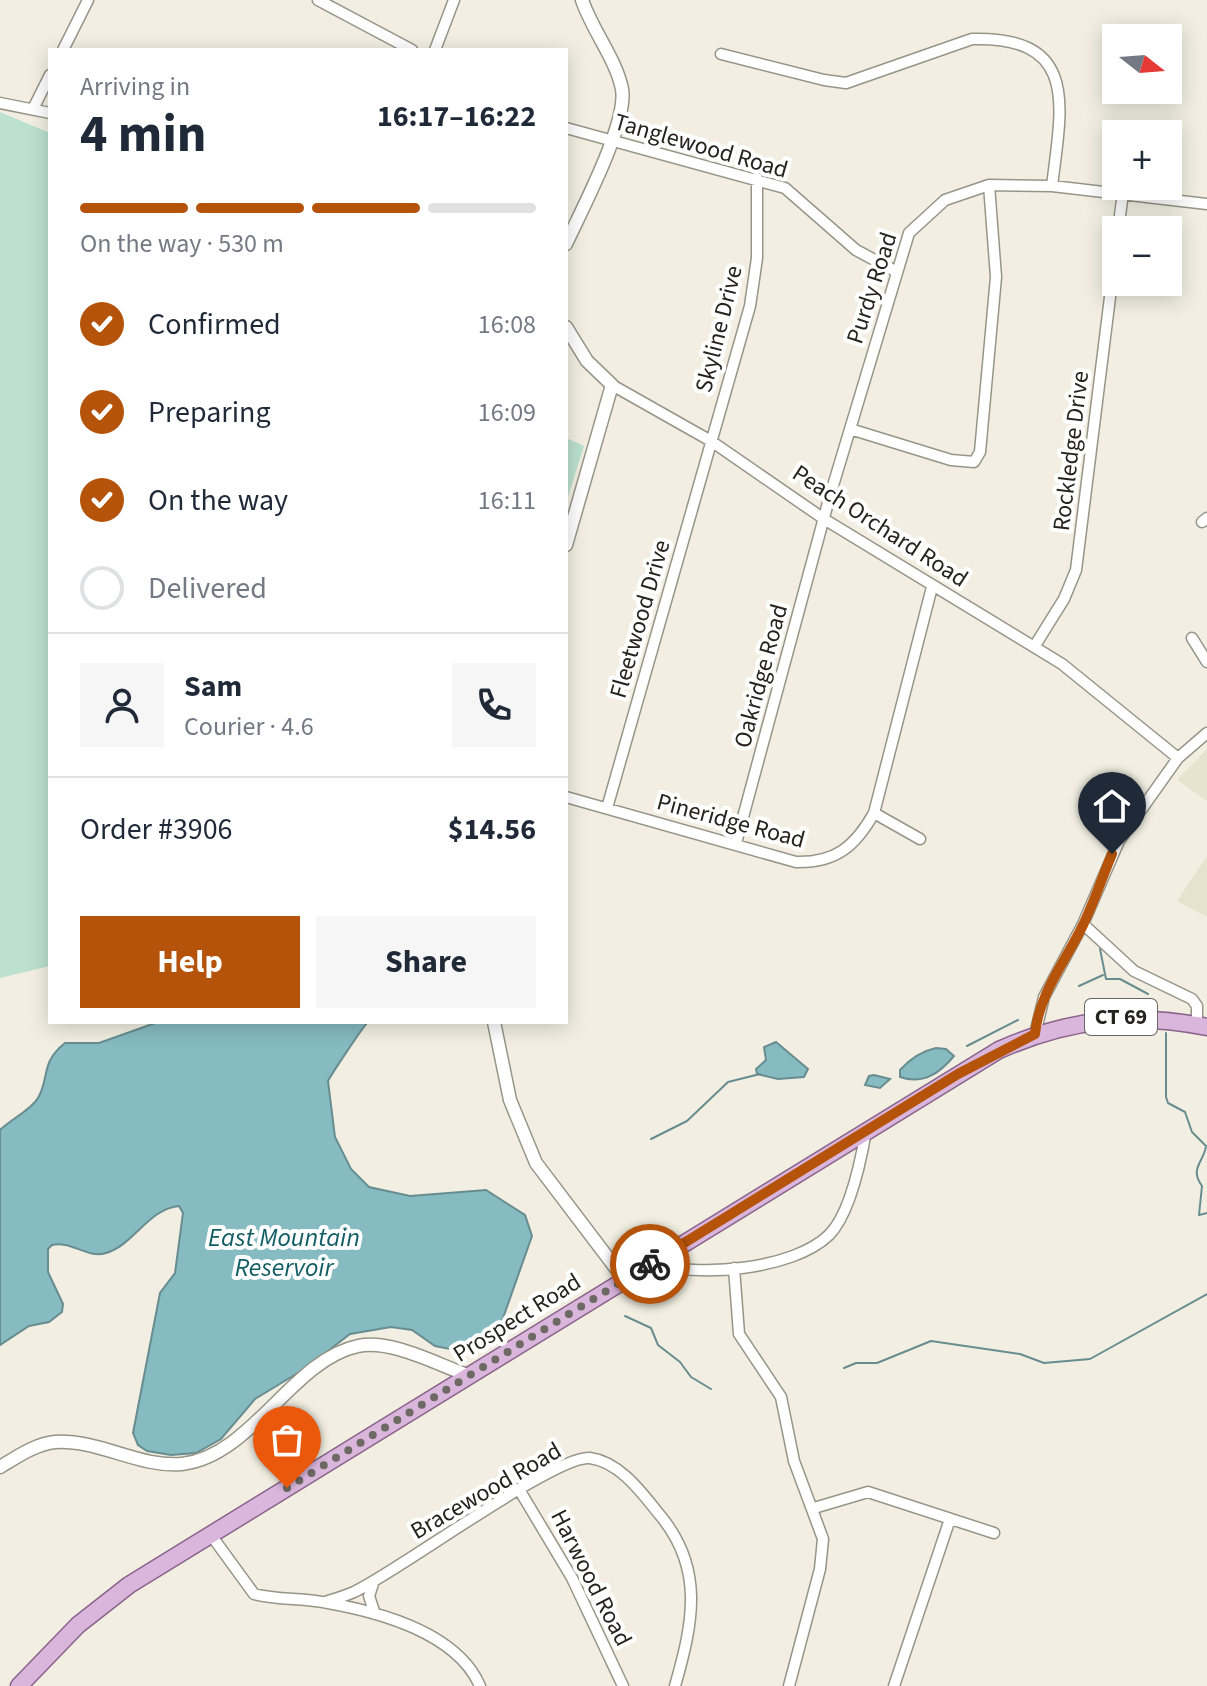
<!DOCTYPE html>
<meta charset="utf-8">
<style>
body{margin:0;font-family:"Source Sans 3",sans-serif;background:#f6f6f7;color:#1f2937;height:100vh;display:flex;flex-direction:column;font-size:30px;white-space:nowrap}
*{box-sizing:border-box;margin:0}
p{font-size:26px;color:#747a83}
.icon{flex:none;width:44px;height:44px;fill:none;stroke:currentColor;stroke-width:2;stroke-linecap:round;stroke-linejoin:round}
.map{position:relative;flex:1;overflow:hidden}
.drawer{position:absolute;left:48px;top:48px;width:520px;height:976px;display:flex;flex-direction:column;background:#fff;border-radius:0px;box-shadow:0 4px 20px #0003}
.drawer>*{flex:none}
.needle{width:52px;rotate:107deg}
.fabs{position:absolute;left:1102px;top:24px;display:grid;gap:16px}
.fabs a{display:grid;place-items:center;width:80px;height:80px;border-radius:0px;background:#fff;box-shadow:0 4px 20px #0003;font-size:40px}
.pin{position:absolute;display:grid;place-items:center;width:68px;height:68px;color:#fff;margin:-82px -34px;border-radius:50% 50% 50% 0;rotate:-45deg;box-shadow:0 0 8px #0007}
.pin .icon{rotate:45deg}
.courier{position:absolute;display:grid;place-items:center;width:80px;height:80px;margin:-40px;border:6px solid #b45309;border-radius:50%;background:#fff;color:#222;box-shadow:0 2px 10px #0007}
.head em{font-style:normal;font-weight:700}
.head div{display:flex;flex-direction:column-reverse}
.head{display:flex;align-items:center;justify-content:space-between;height:136px;padding:0 32px}
h1{font-size:52px;font-weight:700;line-height:60px}
.bar{display:grid;grid-template-columns:repeat(4,1fr);gap:12px 8px;align-content:center;height:96px;padding:0 32px}
.bar i{height:10px;border-radius:6px;background:#e0e1e3}
.bar .selected{background:#b45309}
.bar p{grid-column:span 4}
.line{display:flex;align-items:center;gap:20px;padding:0 32px;border-top:2px solid #e0e1e3}
.line div{flex:1}
.round{display:grid;place-items:center;flex:none;width:84px;height:84px;border-radius:0px;background:#f6f6f7}
ol{padding:0 32px;list-style:none}
li{display:flex;align-items:center;gap:24px;height:88px}
li p{margin-inline-start:auto}
li .icon{padding:8px;border-radius:50%;background:#b45309;color:#fff;stroke-width:4}
li:last-child{color:#747a83}
li i{width:44px;height:44px;border:4px solid #e0e1e3;border-radius:50%}
.button{display:flex;gap:16px;margin-top:auto;padding:16px 32px}
.button a{flex:1;height:92px;border-radius:0px;background:#b45309;color:#fff;font-size:32px;font-weight:700;line-height:92px;text-align:center}
.button a+a{background:#f6f6f7;color:#1f2937}
.map>svg:first-child{display:block}
.built{fill:#e6e3ce}
.green{fill:#bce1cf}
.water{fill:#85bbc1;stroke:#688d90;stroke-width:2}
.lines{fill:none;stroke-linecap:round;stroke-linejoin:round}
.stream{stroke:#688d90;stroke-width:2}
.minor-casing{stroke:#979588;stroke-width:13}
.tertiary-casing{stroke:#979588;stroke-width:15}
.primary-casing{stroke:#8a638b;stroke-width:19}
.minor{stroke:#fff;stroke-width:10}
.tertiary{stroke:#fff;stroke-width:12}
.primary{stroke:#dab6dd;stroke-width:16}
.done{stroke:#6c6a63;stroke-width:8;stroke-dasharray:0 14.4}
.route{stroke:#b45309;stroke-width:10}
.labels{text-anchor:middle;dominant-baseline:central;stroke-width:8;stroke-linejoin:round;paint-order:stroke}
.shield{fill:#fff;stroke:#666562;stroke-width:2}
.shield-label{font-size:22px;font-weight:bold;fill:#24231e}
.street-label{font-size:24px;fill:#24231e;stroke:#fff}
.water-label{font-size:26px;font-style:italic;fill:#125d64;stroke:#fff}
</style>
<div class="map">
<svg width="1207" height="1686" viewBox="0 0 1207 1686">
<rect width="100%" height="100%" fill="#f2efe2"/>
<path class="built" d="M1207 749V801L1177 780Z
M1207 856V917L1177 901Z"/>
<path class="green" d="M0 112 50 133V966L0 978Z
M566 438 584 446 566 503Z"/>
<path class="water" d="M158 1022H368C364 1025 331 1075 328 1081L335 1137 351 1169 369 1187 410 1196 486 1190 525 1215 532 1236 502 1321 471 1344 455 1350 435 1346 412 1330 391 1327 350 1334 306 1368 255 1399 221 1439 196 1453 171 1455 147 1451 138 1445 133 1433 160 1293 175 1273 183 1213 179 1206C148 1209 134 1245 106 1253 87 1259 71 1240 52 1245L48 1249V1272L63 1304 62 1312 49 1322 29 1326 0 1345V1130C11 1119 31 1110 38 1098 50 1077 40 1063 65 1043H99Z
M776 1042 808 1069 804 1077 778 1079 757 1074 756 1069 766 1060 764 1047Z
M936 1048 946 1049 954 1056C940 1073 923 1085 900 1077V1070C910 1059 922 1051 936 1048Z
M874 1075 890 1079 880 1088 865 1085 869 1076Z"/>
<g class="lines">
<path class="stream" d="M1100 949 1106 979H1120L1148 994
M1079 986 1103 975
M1166 1033V1097L1168 1103 1185 1112 1192 1132 1206 1146C1204 1162 1189 1168 1202 1186L1199 1215 1207 1213
M967 1046 1018 1020
M651 1139 687 1121 728 1082 760 1074
M625 1316 651 1328 658 1345 680 1362 691 1377 711 1389
M844 1368 856 1363H877L931 1341 1020 1354 1044 1363 1090 1359 1207 1294"/>
<defs>
<path id="minor" d="M318 0 412 50
M63 50 88 0
M435 50 454 0
M721 54 824 80 846 83 972 39C1081 36 1061 109 1052 186
M0 103 50 113
M33 109 50 75
M566 128 785 188 856 250 895 271
M1118 230 1123 193
M612 385 711 441 824 519 1062 664 1178 758
M850 429 951 460 974 462 980 452 996 277 989 185
M1202 522 1207 518
M1192 638 1207 662
M1034 647 1064 599 1076 570 1116 249
M566 797 796 862C835 863 855 847 874 813L932 587
M607 808 750 306 757 258V178
M874 813 920 839
M736 843 829 499 909 233 945 200 989 185 1052 186 1207 204
M1083 924 1134 971 1192 999 1197 1006V1025
M1035 1034 1044 997 1083 924 1119 841 1178 758 1207 733
M651 1263C697 1278 793 1270 829 1235 850 1214 861 1160 866 1131
M734 1268 739 1334 781 1397 794 1461 823 1539 820 1569 789 1686
M520 1491 572 1578 623 1686
M814 1508 868 1492 994 1533
M211 1535 254 1594C278 1600 303 1598 328 1603 379 1612 457 1633 480 1686
M374 1581 369 1596 375 1614
M325 1602C335 1599 345 1596 354 1592 399 1571 556 1454 590 1458 620 1462 642 1493 659 1514 705 1568 693 1623 675 1686
M894 1686 950 1519"/>
<path id="tertiary" d="M566 244C581 211 628 123 622 89 616 59 592 30 582 0
M566 327 587 361 612 385 566 545
M494 1022 510 1100 536 1163 624 1279
M0 1467C17 1457 35 1444 55 1442 98 1439 140 1468 182 1464 252 1456 292 1360 358 1346 392 1339 438 1365 470 1376"/>
<path id="primary" d="M19 1686 78 1625 129 1585 999 1050C1069 1019 1132 1012 1207 1027"/>
</defs>
<use href="#minor" class="minor-casing"/>
<use href="#tertiary" class="tertiary-casing"/>
<use href="#primary" class="primary-casing"/>
<use href="#minor" class="minor"/>
<use href="#tertiary" class="tertiary"/>
<use href="#primary" class="primary"/>
</g>
<g class="lines">
<path class="done" d="M287 1488 650 1264"/>
<path class="route" d="M650 1264 958 1074 1035 1034C1039 993 1066 961 1083 925 1094 902 1102 878 1112 854"/>
</g>
<g class="labels">
<rect class="shield" x="1085" y="999" width="72" height="36" rx="6"/>
<g class="shield-label">
<text x="1121" y="1017">CT 69</text>
</g>
<g class="street-label">
<text transform="translate(701 146) rotate(16)">Tanglewood Road</text>
<text transform="translate(872 288) rotate(-72)">Purdy Road</text>
<text transform="translate(719 329) rotate(-76)">Skyline Drive</text>
<text transform="translate(1071 451) rotate(-83)">Rockledge Drive</text>
<text transform="translate(880 526) rotate(33)">Peach Orchard Road</text>
<text transform="translate(640 619) rotate(-74)">Fleetwood Drive</text>
<text transform="translate(761 676) rotate(-75)">Oakridge Road</text>
<text transform="translate(731 821) rotate(15)">Pineridge Road</text>
<text transform="translate(517 1318) rotate(-32)">Prospect Road</text>
<text transform="translate(486 1491) rotate(-30)">Bracewood Road</text>
<text transform="translate(591 1578) rotate(63)">Harwood Road</text>
</g>
<g class="water-label">
<text x="284" y="1237">East Mountain<tspan x="284" dy="30">Reservoir</tspan></text>
</g>
</g>
</svg>
<div class="fabs">
<a><svg class="needle" viewBox="-14 -14 28 28"><path d="M0-13l5 13h-10z" fill="#e53935"/><path d="M0 13l5-13h-10z" fill="#747a83"/></svg></a>
<a>+</a>
<a>−</a>
</div>
<div class="pin" style="left:287px;top:1488px;background:#ea580c"><svg class="icon" aria-label="bag" viewBox="0 0 24 24"><path d="M5 8h14l-1 12H6zM9 8a3 3 0 0 1 6 0"/></svg></div>
<div class="pin" style="left:1112px;top:854px;background:#1f2937"><svg class="icon" aria-label="home" viewBox="0 0 24 24"><path d="M3 11l9-7 9 7M6 9v11h12V9"/></svg></div>
<div class="courier" style="left:650px;top:1264px"><svg class="icon" aria-label="bike" viewBox="0 0 24 24"><circle cx="6" cy="16" r="4"/><circle cx="18" cy="16" r="4"/><path d="M6 16l4-8h5l3 8M10 8l3 8H6M13 5h3"/></svg></div>
<section class="drawer">
<div class="head"><div><h1>4 min</h1><p>Arriving in</p></div><em>16:17–16:22</em></div>
<div class="bar"><i class="selected"></i><i class="selected"></i><i class="selected"></i><i></i><p>On the way · 530 m</p></div>
<ol>
<li><svg class="icon" aria-label="check" viewBox="0 0 24 24"><path d="M5 12l5 5 9-10"/></svg>Confirmed<p>16:08</p></li>
<li><svg class="icon" aria-label="check" viewBox="0 0 24 24"><path d="M5 12l5 5 9-10"/></svg>Preparing<p>16:09</p></li>
<li><svg class="icon" aria-label="check" viewBox="0 0 24 24"><path d="M5 12l5 5 9-10"/></svg>On the way<p>16:11</p></li>
<li><i></i>Delivered</li>
</ol>
<div class="line" style="height:144px"><a class="round"><svg class="icon" aria-label="person" viewBox="0 0 24 24"><circle cx="12" cy="8" r="4"/><path d="M4 21q1-7 8-7t8 7"/></svg></a><div><b>Sam</b><p>Courier · 4.6</p></div><a class="round"><svg class="icon" aria-label="phone" viewBox="0 0 24 24"><path d="M5 4h4l2 5-3 2q2 4 5 5l2-3 5 2v4C11 20 4 13 5 4z"/></svg></a></div>
<div class="line" style="height:104px"><div>Order #3906</div><b>$14.56</b></div>
<div class="button"><a>Help</a><a>Share</a></div>
</section>
</div>
